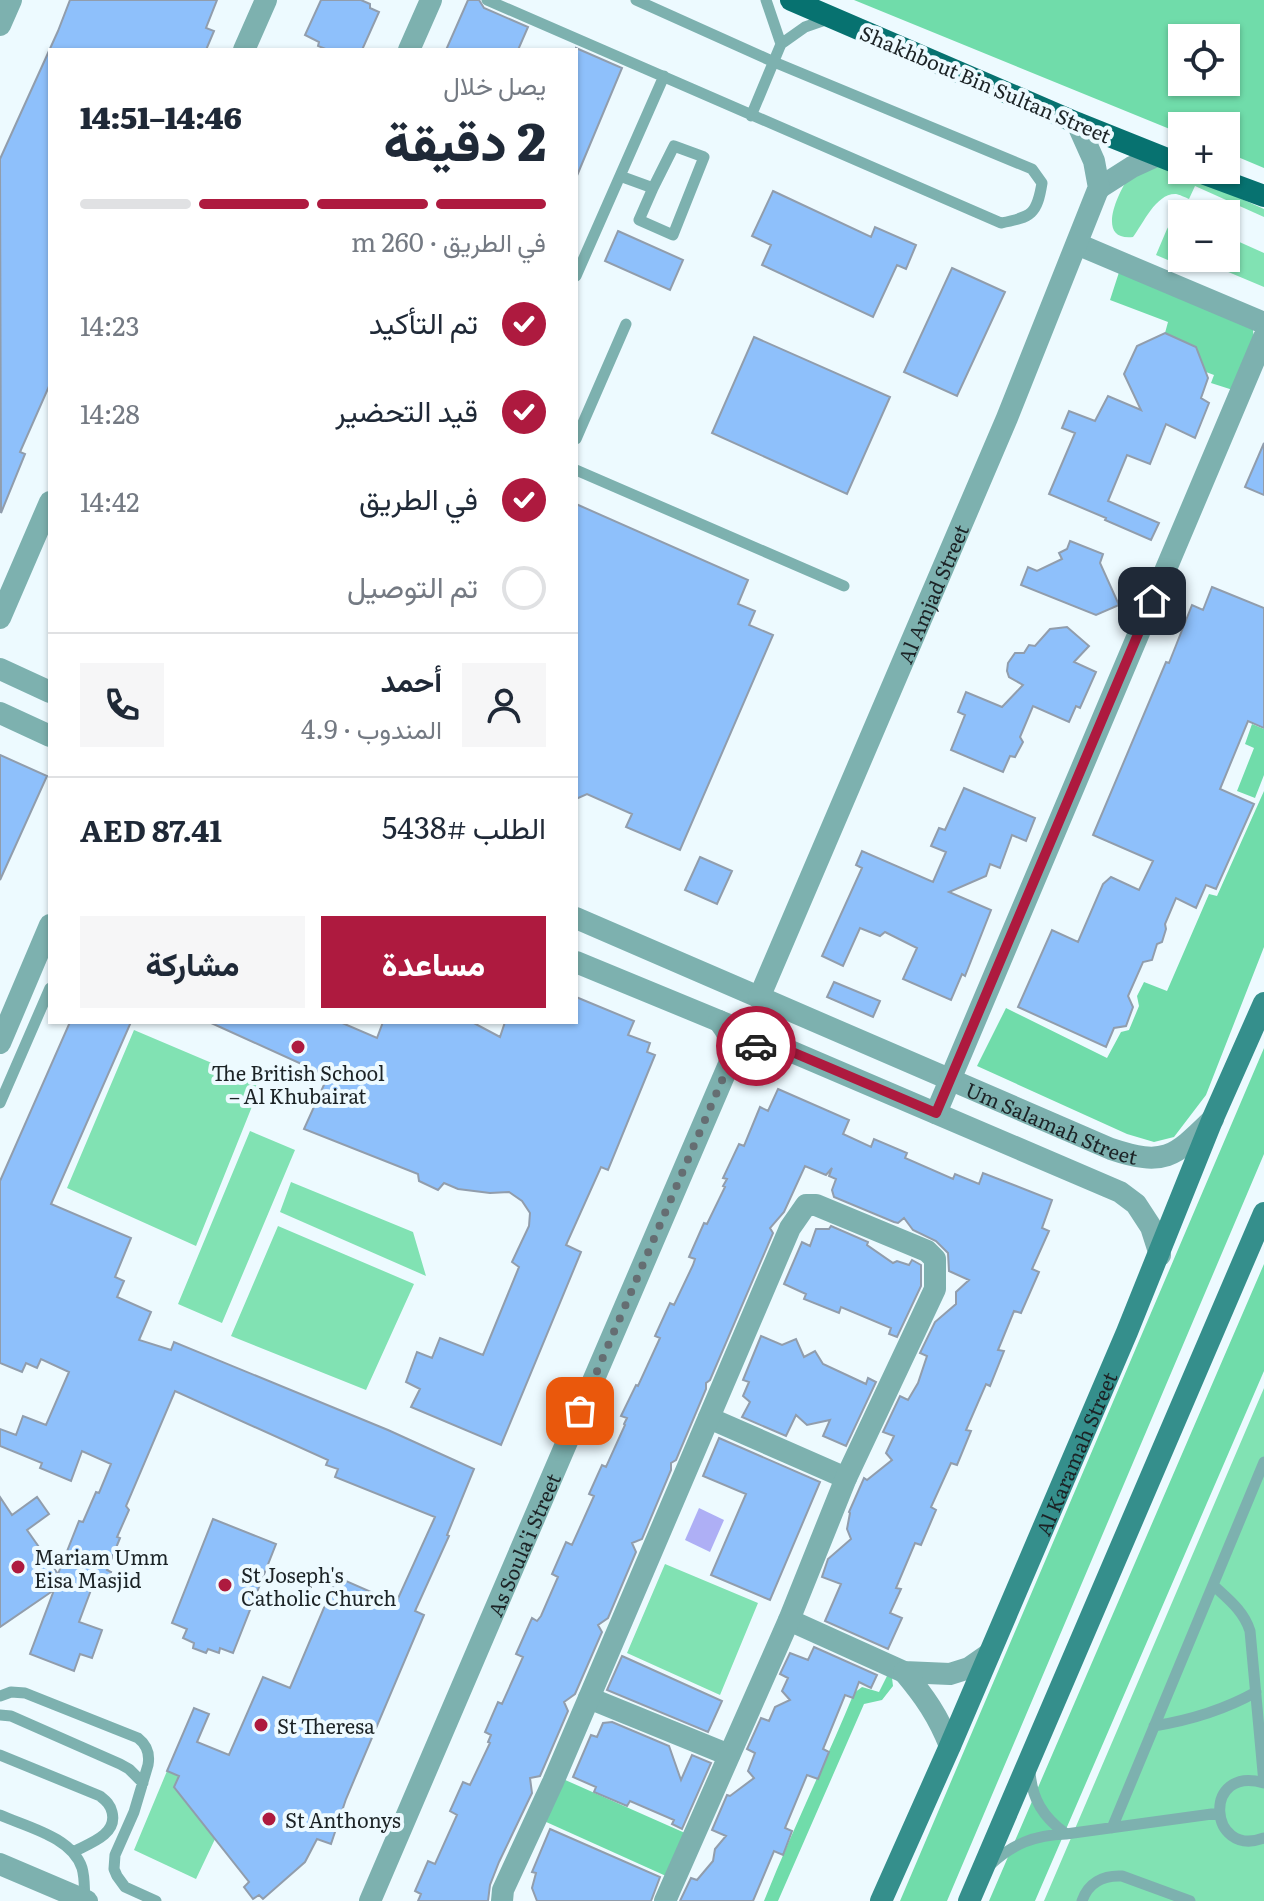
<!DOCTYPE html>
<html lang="ar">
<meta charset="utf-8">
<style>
body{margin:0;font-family:Literata,Vazirmatn,serif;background:#f6f6f7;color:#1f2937;direction:rtl;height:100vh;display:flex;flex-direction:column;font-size:30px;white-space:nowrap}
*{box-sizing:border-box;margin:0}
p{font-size:26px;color:#747a83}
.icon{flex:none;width:44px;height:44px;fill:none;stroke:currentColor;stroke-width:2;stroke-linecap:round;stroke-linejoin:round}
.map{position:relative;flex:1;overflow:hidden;direction:ltr}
.drawer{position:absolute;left:48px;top:48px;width:530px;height:976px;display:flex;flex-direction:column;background:#fff;border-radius:0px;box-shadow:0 2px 6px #0004;direction:rtl}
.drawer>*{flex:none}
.buttons{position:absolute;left:1168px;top:24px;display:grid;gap:16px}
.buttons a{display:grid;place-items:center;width:72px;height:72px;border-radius:0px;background:#fff;box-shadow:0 2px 6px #0004;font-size:40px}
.pin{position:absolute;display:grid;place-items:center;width:68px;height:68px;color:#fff;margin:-34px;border-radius:16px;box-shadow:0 4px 12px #0006}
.courier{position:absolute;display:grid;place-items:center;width:80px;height:80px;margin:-40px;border:6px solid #ae1a3f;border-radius:50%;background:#fff;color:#222;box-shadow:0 2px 10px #0007}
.head em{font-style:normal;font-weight:800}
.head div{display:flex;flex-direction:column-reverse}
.head{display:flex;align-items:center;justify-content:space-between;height:136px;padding:0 32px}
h1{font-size:52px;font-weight:800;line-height:60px}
.bar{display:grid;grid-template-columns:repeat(4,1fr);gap:12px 8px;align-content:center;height:96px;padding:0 32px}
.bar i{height:10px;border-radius:6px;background:#e0e1e3}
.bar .selected{background:#ae1a3f}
.bar p{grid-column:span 4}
.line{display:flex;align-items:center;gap:20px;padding:0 32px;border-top:2px solid #e0e1e3}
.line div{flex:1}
.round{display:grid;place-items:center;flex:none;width:84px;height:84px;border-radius:0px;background:#f6f6f7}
ol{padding:0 32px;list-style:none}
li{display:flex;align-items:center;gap:24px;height:88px}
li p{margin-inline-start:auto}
li .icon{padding:8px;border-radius:50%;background:#ae1a3f;color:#fff;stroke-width:4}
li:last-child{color:#747a83}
li i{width:44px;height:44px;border:4px solid #e0e1e3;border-radius:50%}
.button{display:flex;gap:16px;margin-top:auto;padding:16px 32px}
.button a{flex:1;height:92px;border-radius:0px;background:#ae1a3f;color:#fff;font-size:32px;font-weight:800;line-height:92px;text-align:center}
.button a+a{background:#f6f6f7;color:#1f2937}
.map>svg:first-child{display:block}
.green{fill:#81e2b3}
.forest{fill:#70dcaa;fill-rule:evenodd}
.water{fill:#aeaff5}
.building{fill:#8ec0fb;stroke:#919dac;stroke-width:2}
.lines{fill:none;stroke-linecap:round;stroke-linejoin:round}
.service{stroke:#7db1af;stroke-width:11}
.minor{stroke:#7db1af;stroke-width:22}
.tertiary{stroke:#7db1af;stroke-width:22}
.secondary{stroke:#358f8c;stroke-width:22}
.primary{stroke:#077270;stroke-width:22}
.done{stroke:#656e72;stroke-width:8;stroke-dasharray:0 14.4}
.route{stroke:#ae1a3f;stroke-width:10}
.poi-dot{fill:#ae1a3f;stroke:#edfaff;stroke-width:3}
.labels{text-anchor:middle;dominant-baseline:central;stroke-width:8;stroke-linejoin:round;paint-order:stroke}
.street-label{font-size:20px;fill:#1c2326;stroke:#edfaff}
.poi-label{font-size:20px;fill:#1c2326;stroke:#edfaff;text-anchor:start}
</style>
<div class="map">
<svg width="1264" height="1901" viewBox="0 0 1264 1901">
<rect width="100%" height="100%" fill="#edfaff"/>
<path class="green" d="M1144 166H1168L1264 209V217L1195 186 1189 199C1187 198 1178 194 1176 194 1156 193 1143 224 1133 237 1095 241 1118 193 1129 177 1132 172 1139 169 1144 166Z
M1173 219H1182V252H1179L1175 263 1156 255 1167 229Z
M1226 236 1264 253V287L1195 258H1226Z
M134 1030 261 1084 196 1246 67 1188Z
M250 1131 295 1150 222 1323 178 1304Z
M291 1182 413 1232 426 1276 280 1212Z
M278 1226 414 1284 366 1390 231 1336Z
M1264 1388V1901H1044Z
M665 1564 758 1603 720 1695 627 1653Z
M167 1771 179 1776 174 1787 215 1839 196 1879 134 1850Z"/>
<path class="forest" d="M854 0H1264V168L1226 152V126H1182V134ZM1182 38H1226V82H1182Z
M1122 263 1253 329 1254 344 1236 391 1211 383 1214 375 1206 372 1196 347 1165 333 1168 322 1110 300Z
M1252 724 1264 729V775L1255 798 1237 791 1254 748 1245 744Z
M1264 791V947L1206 1095 1174 1137 1154 1142 1127 1134 977 1066 1006 1008 1107 1058 1121 1032 1129 1030 1139 1006 1137 996 1144 982 1167 991 1209 894 1217 896Z
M1264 1048V1154L947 1901H900Z
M1264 1264V1371L1035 1901H989Z
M889 1672 892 1678 893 1686 882 1700 864 1704 778 1901H764C792 1831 825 1763 854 1693L862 1687 879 1692Z
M563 1779 685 1833 666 1876 544 1821Z"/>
<path class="water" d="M699 1508 724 1520 710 1552 685 1540Z"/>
<path class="building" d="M70 0H217L206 28 214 31 206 50H50V384L20 452 25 454 1 513 0 159 58 31Z
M321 0H361L370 4V8L379 12 362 50H328L318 46 319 42 305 35Z
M468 0H479L484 8 528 27 518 50H446Z
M576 48 622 68 576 178Z
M773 191 871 237 875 227 916 245 906 269 897 265 873 317 762 265 771 245 752 236Z
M618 231 683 260 670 290 605 261Z
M952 268 1005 292 957 396 904 372Z
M1165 333 1196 347 1208 378 1201 398 1209 403 1195 438 1166 424 1150 464 1127 455 1108 501 1159 523 1151 540 1105 520 1106 518 1049 494 1075 433 1062 428 1069 411 1095 421 1108 396 1141 410 1124 374 1137 346Z
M754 337 890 397 847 494 712 433Z
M1264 443V495L1245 487Z
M576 504 748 580 738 604 755 611 749 625 773 635 680 850 626 827 632 814 587 794 576 799Z
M1070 541 1103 554 1100 563 1119 605 1096 615 1021 585 1028 567 1037 571 1062 559 1059 553 1067 549Z
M1212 587 1264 608V728L1248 721 1220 789 1254 804 1216 889 1206 885 1196 908 1176 898 1165 924 1166 929 1162 942 1157 944 1152 960 1143 962 1128 996 1133 1007 1126 1026 1114 1028 1106 1047 1018 1007 1052 930 1078 942 1103 884 1111 877 1139 890 1153 861 1093 835 1166 662 1169 663 1192 605 1203 610Z
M1067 627 1089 646 1074 662 1096 672 1080 708 1076 706 1069 722 1033 706 1020 737 1023 742 1015 757 1010 756 1003 772 951 750 965 715 958 712 966 692 1002 707 1023 685 1009 677 1007 671 1008 663 1015 653H1024L1029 645 1035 646 1050 629Z
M0 755 47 776 0 880Z
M964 788 1035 818 1026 841 1012 835 1000 868 990 864 986 876 949 892 991 910 965 976 962 974 951 1000 903 979 917 948 885 932 880 936 860 928 843 966 822 956 862 868 856 865 862 851 933 882 946 852 931 846 939 828 945 830Z
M700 857 732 871 717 904 685 890Z
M834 982 880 1001 873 1017 827 997Z
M576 997 634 1021 628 1035 650 1043 647 1052 655 1055 608 1170 601 1167 566 1245 581 1252 501 1445 411 1407 420 1389 406 1382 417 1352 432 1358 440 1338 483 1355 519 1267 512 1262 529 1226 530 1213 522 1201 509 1192 490 1193 458 1189 444 1183 438 1190 419 1181 418 1174 304 1129 328 1076 209 1022H340L377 1038 383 1022H472L500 1037 505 1022H576Z
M70 1022H131L51 1204 131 1238 115 1277 124 1281 117 1297 151 1312 139 1340 171 1350 174 1342 388 1430 474 1469 447 1535 449 1536 415 1611 424 1615 346 1799 331 1844 317 1839 305 1862 263 1899 259 1895 253 1899 244 1887 249 1882 174 1787 179 1776 167 1771 194 1708 209 1714 197 1742 229 1755 263 1677 290 1688 337 1577 396 1603 435 1517 335 1477 338 1469 326 1465 328 1460 175 1391 126 1506 129 1510 117 1537 120 1538 107 1570 111 1572 105 1587 94 1582 79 1622 102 1630 92 1658 80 1654 74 1671 30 1654 54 1590 0 1627V1497L12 1515 37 1497 49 1514 27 1530 58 1574 79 1521 83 1522 96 1492 99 1493 111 1464 82 1451 71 1481 40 1468 42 1463 0 1446V1429L16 1435 23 1416 46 1425 69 1372 41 1359 37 1368 26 1363 22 1372 0 1363V1181Z
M778 1089 849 1120 843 1134 871 1147 874 1139 907 1153 905 1158 953 1179 955 1174 979 1184 983 1173 1052 1200 1042 1228 1049 1231 1032 1269 1039 1272 1021 1313 1014 1311 998 1350 1004 1351 990 1386 986 1384 966 1430 971 1431 957 1465 951 1463 931 1507 936 1510 921 1545 915 1543 896 1588 901 1589 890 1613 902 1618 888 1649 825 1621 841 1584 822 1577 828 1559 851 1539 847 1529 850 1513 849 1512 864 1478 867 1480 892 1460 886 1453 894 1436 883 1432 900 1396 908 1400 918 1383 927 1356 920 1353 935 1322 956 1304V1292L969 1280 949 1271 948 1253 936 1241 913 1230 904 1218 898 1223 894 1222 834 1197 832 1190 836 1179 829 1176 832 1168 826 1175 805 1166 784 1212 770 1228 773 1233 710 1380 706 1383V1389L676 1460 671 1463V1470L642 1539 632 1543 636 1552 608 1618 598 1625 602 1632 575 1694 564 1702 568 1711 540 1776 530 1778 532 1793 499 1862 490 1885 488 1901H418L421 1894 415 1891 428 1861 435 1864 457 1815 450 1811 463 1782 470 1785 490 1743 488 1742 491 1735 485 1732 498 1702 502 1704 523 1657 516 1654 532 1618 537 1621 541 1616 558 1577 552 1574 566 1542 572 1545 594 1496 589 1494 602 1465 606 1467 625 1425 624 1424 627 1418 621 1416 636 1385 638 1386 660 1338 655 1336 670 1303 674 1305 693 1265 695 1259 689 1257 704 1223 707 1224 725 1187 723 1186 727 1179 723 1178 739 1144 744 1146 760 1107 768 1111Z
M831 1226 868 1242 867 1245 893 1263 897 1261 909 1265 912 1260 921 1265V1286L897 1337 889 1334 891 1328 841 1307 839 1313 804 1299 806 1294 784 1284 802 1242 810 1246 816 1229H829Z
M761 1336 782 1345 796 1339 804 1357 815 1351 823 1364 866 1384 868 1378 876 1382 846 1446 823 1436 830 1420 807 1425 796 1415 786 1436 742 1417 750 1402 743 1396 749 1382 743 1380Z
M719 1438 820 1482 770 1600 711 1575 746 1494 703 1476Z
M213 1519 276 1544 233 1653 220 1648 219 1653 208 1649 206 1653 193 1648 194 1643 183 1638 187 1629 172 1623Z
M814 1647 877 1675 871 1688 859 1682 853 1698 845 1695 823 1749 829 1752 818 1779 807 1775 785 1828 792 1831 783 1855 774 1851 753 1901H680L691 1878 697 1880 713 1861 715 1849 726 1836 712 1830 727 1795 730 1796 754 1778 748 1771 755 1753 747 1749 761 1718 769 1721 775 1707 790 1700 782 1691 788 1678 780 1674 790 1653 808 1660Z
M622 1656 722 1701 708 1732 607 1690Z
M612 1722 669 1746 681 1780 692 1755 711 1763 682 1829 672 1824 674 1820 630 1801 627 1806 594 1792 596 1787 573 1777 591 1735 597 1737 603 1723Z
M550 1829 660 1877 651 1901H537L532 1888 536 1873 532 1872Z"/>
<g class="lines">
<path class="service" d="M487 0 1001 223C1032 217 1037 214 1042 183L1032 169 774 62 636 0
M766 0 781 44
M751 116 781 44 805 27 828 19
M620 176 653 188 639 220 673 235 704 157 674 146 653 188
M576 276 664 76
M576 439 626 324
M576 470 844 586
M0 1103 50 988
M1213 1585C1228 1599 1244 1611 1250 1631L1264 1783
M0 1696 11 1692 25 1693 138 1738C147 1745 150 1754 148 1765L134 1812 115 1855 114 1869 117 1876 125 1887 156 1901
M0 1715 11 1716 120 1764 129 1769 143 1783
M1154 1726C1191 1720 1224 1710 1256 1692
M0 1755 100 1796C106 1801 110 1804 112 1812 118 1835 88 1844 73 1852
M1030 1772C1032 1799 1043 1817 1066 1834
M1264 1783C1202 1764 1208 1859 1264 1838
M0 1815C27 1827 72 1837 82 1868 85 1878 84 1889 85 1900
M1112 1828 1264 1462
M990 1865C1012 1844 1035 1835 1066 1834L1219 1813
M1082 1901C1088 1883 1103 1875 1122 1876L1190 1901"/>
<g class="minor">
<path d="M0 25 11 0"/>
<path d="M244 50 266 0"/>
<path d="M409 50 431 0"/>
<path d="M1099 188 1132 167 1156 156"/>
<path d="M1077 244 1264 323"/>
<path d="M0 618 50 502"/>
<path d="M0 669 50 692"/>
<path d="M0 713 50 736"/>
<path id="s1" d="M576 918 1111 1149C1165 1167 1174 1157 1213 1119"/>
<path d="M576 962 741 1030 1120 1192 1136 1204 1151 1227 1160 1255"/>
<path id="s2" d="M759 998 1007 418 1097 192 1099 188 1094 161 1077 123"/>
<path d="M0 1043 50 925"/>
<path d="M936 1113 1264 337"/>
<path d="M709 1418 846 1478"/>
<path d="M789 1620 904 1672 950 1674 969 1668 989 1654"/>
<path d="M904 1672C925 1697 938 1716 950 1746"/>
<path d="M589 1698 729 1755"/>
<path id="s3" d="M370 1901 732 1057C732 1042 728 1032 719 1021"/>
<path d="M502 1901 503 1890 553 1782 790 1228 806 1205H816L927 1251 935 1259V1289L846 1478 789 1620 665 1901"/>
</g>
<path class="tertiary" d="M0 1864 87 1901"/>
<g class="secondary">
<path id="s4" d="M881 1901 950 1746 1127 1332 1213 1118 1264 1003"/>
<path d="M969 1901 1264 1213"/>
</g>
<path class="primary" d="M791 0 1077 123 1182 165
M1194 170 1264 196"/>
</g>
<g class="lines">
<path class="done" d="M580 1411 732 1057 756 1046"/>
<path class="route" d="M756 1046 771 1043 936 1113 1152 601"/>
</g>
<g class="poi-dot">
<circle cx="298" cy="1047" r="8"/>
<circle cx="18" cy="1567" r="8"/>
<circle cx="225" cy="1585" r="8"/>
<circle cx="261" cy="1725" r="8"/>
<circle cx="269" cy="1819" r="8"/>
</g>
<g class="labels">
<g class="street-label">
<text transform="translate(986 83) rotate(23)">Shakhbout Bin Sultan Street</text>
<text stroke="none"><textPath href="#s2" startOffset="440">Al Amjad Street</textPath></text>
<text stroke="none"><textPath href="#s1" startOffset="518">Um Salamah Street</textPath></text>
<text stroke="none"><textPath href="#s4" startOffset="488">Al Karamah Street</textPath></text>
<text stroke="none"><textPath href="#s3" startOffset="388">As Soula'i Street</textPath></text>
</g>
<g class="poi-label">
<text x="298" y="1072" text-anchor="middle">The British School<tspan x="298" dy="23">– Al Khubairat</tspan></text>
<text x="34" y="1556">Mariam Umm<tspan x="34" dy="23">Eisa Masjid</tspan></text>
<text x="241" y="1574">St Joseph's<tspan x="241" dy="23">Catholic Church</tspan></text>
<text x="277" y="1725">St Theresa</text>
<text x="285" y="1819">St Anthonys</text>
</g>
</g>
</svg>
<div class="buttons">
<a><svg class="icon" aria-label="locate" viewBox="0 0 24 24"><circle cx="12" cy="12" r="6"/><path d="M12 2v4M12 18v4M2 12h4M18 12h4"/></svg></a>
<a>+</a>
<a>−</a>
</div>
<div class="pin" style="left:580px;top:1411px;background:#ea580c"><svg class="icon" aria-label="bag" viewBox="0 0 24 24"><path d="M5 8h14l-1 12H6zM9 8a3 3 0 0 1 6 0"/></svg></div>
<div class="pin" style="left:1152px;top:601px;background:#1f2937"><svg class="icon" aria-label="home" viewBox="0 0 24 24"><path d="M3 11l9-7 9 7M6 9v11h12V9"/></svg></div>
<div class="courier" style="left:756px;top:1046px"><svg class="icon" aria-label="car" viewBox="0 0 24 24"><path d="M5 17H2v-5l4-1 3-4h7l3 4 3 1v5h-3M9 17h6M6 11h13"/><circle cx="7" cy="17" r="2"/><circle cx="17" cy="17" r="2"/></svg></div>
<section class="drawer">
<div class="head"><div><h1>2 دقيقة</h1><p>يصل خلال</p></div><em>14:46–14:51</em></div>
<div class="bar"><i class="selected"></i><i class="selected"></i><i class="selected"></i><i></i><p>في الطريق · 260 m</p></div>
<ol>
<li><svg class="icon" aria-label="check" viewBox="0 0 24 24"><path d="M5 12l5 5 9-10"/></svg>تم التأكيد<p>14:23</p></li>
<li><svg class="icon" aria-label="check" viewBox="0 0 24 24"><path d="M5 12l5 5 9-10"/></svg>قيد التحضير<p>14:28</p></li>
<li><svg class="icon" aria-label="check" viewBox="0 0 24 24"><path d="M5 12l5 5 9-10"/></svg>في الطريق<p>14:42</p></li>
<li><i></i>تم التوصيل</li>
</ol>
<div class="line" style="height:144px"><a class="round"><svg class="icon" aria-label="person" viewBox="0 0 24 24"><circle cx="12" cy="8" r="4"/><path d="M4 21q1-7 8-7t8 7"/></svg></a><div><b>أحمد</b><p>المندوب · 4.9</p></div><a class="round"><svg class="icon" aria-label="phone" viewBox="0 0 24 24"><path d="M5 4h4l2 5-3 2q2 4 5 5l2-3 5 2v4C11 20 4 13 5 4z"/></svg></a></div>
<div class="line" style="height:104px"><div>الطلب #5438</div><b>AED 87.41</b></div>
<div class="button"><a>مساعدة</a><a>مشاركة</a></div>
</section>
</div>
